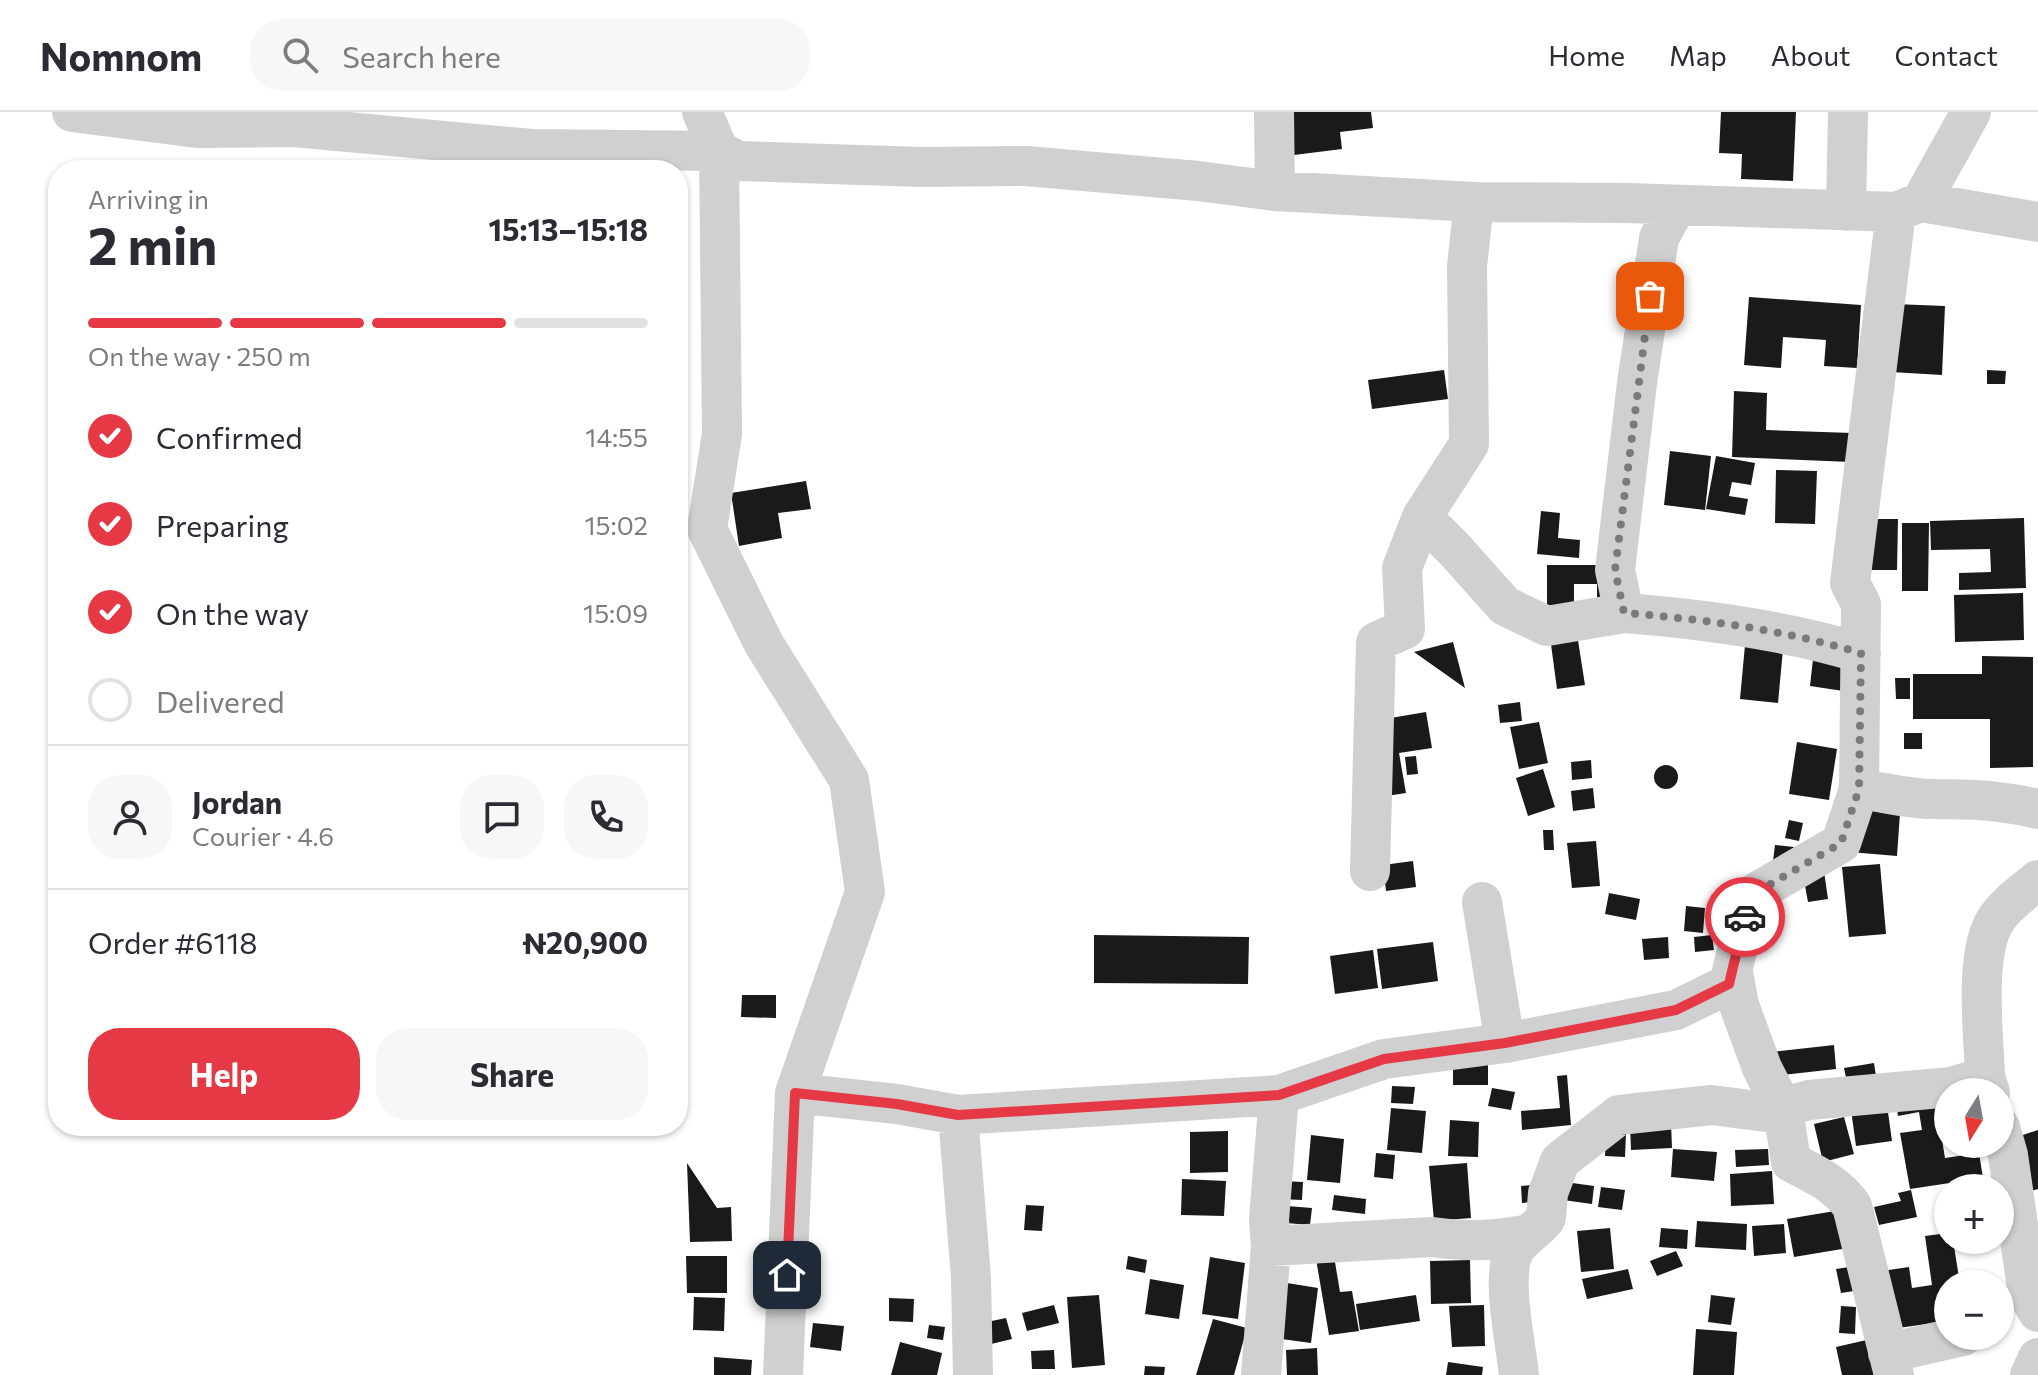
<!DOCTYPE html>
<meta charset="utf-8">
<style>
body{margin:0;font-family:Commissioner,sans-serif;background:#f7f7f7;color:#2b2b33;height:100vh;display:flex;flex-direction:column;font-size:30px;white-space:nowrap}
*{box-sizing:border-box;margin:0}
p{font-size:26px;color:#7c7c81}
.icon{flex:none;width:44px;height:44px;fill:none;stroke:currentColor;stroke-width:2;stroke-linecap:round;stroke-linejoin:round}
.map{position:relative;flex:1;overflow:hidden}
.sheet{position:absolute;left:48px;top:48px;width:640px;height:976px;display:flex;flex-direction:column;background:#fff;border-radius:32px;box-shadow:0 2px 6px #0004}
.sheet>*{flex:none}
.needle{width:52px;rotate:191deg}
.buttons{position:absolute;left:1934px;top:966px;display:grid;gap:16px}
.buttons a{display:grid;place-items:center;width:80px;height:80px;border-radius:50%;background:#fff;box-shadow:0 2px 6px #0004;font-size:40px}
.pin{position:absolute;display:grid;place-items:center;width:68px;height:68px;color:#fff;margin:-34px;border-radius:16px;box-shadow:0 4px 12px #0006}
.courier{position:absolute;display:grid;place-items:center;width:80px;height:80px;margin:-40px;border:6px solid #e63946;border-radius:50%;background:#fff;color:#222;box-shadow:0 2px 10px #0007}
.head em{font-style:normal;font-weight:700}
.head div{display:flex;flex-direction:column-reverse}
.head{display:flex;align-items:center;justify-content:space-between;height:136px;padding:0 40px}
h1{font-size:52px;font-weight:700;line-height:60px}
.bar{display:grid;grid-template-columns:repeat(4,1fr);gap:12px 8px;align-content:center;height:96px;padding:0 40px}
.bar i{height:10px;border-radius:6px;background:#e1e1e2}
.bar .active{background:#e63946}
.bar p{grid-column:span 4}
.line{display:flex;align-items:center;gap:20px;padding:0 40px;border-top:2px solid #e1e1e2}
.line div{flex:1}
.round{display:grid;place-items:center;flex:none;width:84px;height:84px;border-radius:32px;background:#f7f7f7}
ol{padding:0 40px;list-style:none}
li{display:flex;align-items:center;gap:24px;height:88px}
li p{margin-inline-start:auto}
li .icon{padding:8px;border-radius:50%;background:#e63946;color:#fff;stroke-width:4}
li:last-child{color:#7c7c81}
li i{width:44px;height:44px;border:4px solid #e1e1e2;border-radius:50%}
.cta{display:flex;gap:16px;margin-top:auto;padding:16px 40px}
.cta a{flex:1;height:92px;border-radius:32px;background:#e63946;color:#fff;font-size:32px;font-weight:700;line-height:92px;text-align:center}
.cta a+a{background:#f7f7f7;color:#2b2b33}
header{display:flex;align-items:center;gap:48px;box-sizing:border-box;height:112px;padding:0 40px;background:#fff;border-bottom:2px solid #e1e1e2}
header strong{font-size:38px}
nav{display:flex;gap:44px;margin-inline-start:auto;font-size:28px}
.search{width:560px;height:72px;background:#f7f7f7;display:flex;align-items:center;gap:20px;box-sizing:border-box;padding:0 28px;border-radius:32px;color:#7c7c81;font-size:30px}
.map>svg:first-child{display:block}
.building{fill:#1a1a1a}
.lines{fill:none;stroke-linecap:round;stroke-linejoin:round}
.minor{stroke:#d0d0d0;stroke-width:40}
.done{stroke:#7a7a7a;stroke-width:8;stroke-dasharray:0 14.4}
.route{stroke:#e63946;stroke-width:10}
</style>
<header>
<strong>Nomnom</strong>
<div class="search"><svg class="icon" aria-label="search" viewBox="0 0 24 24"><circle cx="10" cy="10" r="6"/><path d="M15 15l6 6"/></svg>Search here</div>
<nav><a>Home</a><a>Map</a><a>About</a><a>Contact</a></nav>
</header>
<div class="map">
<svg width="2038" height="1263" viewBox="0 0 2038 1263">
<rect width="100%" height="100%" fill="#fff"/>
<path class="building" d="M1289 0H1371L1373 16 1340 20 1342 37 1294 43Z
M1721 0H1796L1793 69 1741 67 1742 42 1719 41Z
M1749 185 1861 193 1857 256 1824 254 1826 228 1783 225 1781 256 1744 253Z
M1894 192 1945 194 1942 263 1891 260Z
M1444 258 1448 287 1372 297 1368 268Z
M1987 258 2006 259 2005 272H1987Z
M1734 279 1767 281 1766 318 1852 321 1851 350 1732 345Z
M1670 339 1711 344 1705 398 1664 393Z
M1716 344 1755 351 1751 373 1732 370 1729 384 1748 387 1745 403 1706 397Z
M1776 358 1817 359 1815 412 1775 411Z
M806 369 811 397 778 401 782 426 739 434 731 381Z
M1541 399 1560 401 1558 426 1580 428 1579 446 1537 442Z
M2024 406 2026 476 1959 478V461L1991 460 1990 437 1931 438 1930 409Z
M1863 407H1898L1897 458H1863Z
M1902 411H1929L1928 479H1902Z
M1547 453H1608V492H1597V472H1574V504L1547 503Z
M2023 481 2024 528 1955 530 1954 483Z
M1577 522 1585 573 1557 577 1550 525Z
M1453 530 1465 576 1414 540Z
M1745 533 1783 537 1778 591 1740 587Z
M1982 544 2033 545V655L1990 656V607H1913V562H1982Z
M1813 547 1855 553 1850 580 1810 574Z
M1895 566H1910V587H1896Z
M1520 590 1522 609 1500 611 1498 593Z
M1426 600 1432 636 1399 641 1406 681 1380 685 1367 610Z
M1539 610 1548 651 1519 657 1510 615Z
M1904 621H1922V637H1904Z
M1797 630 1837 637 1829 688 1789 682Z
M1416 644 1418 662 1407 663 1405 645Z
M1591 648 1592 666 1572 668 1571 650Z
M1654 665a12 12 0 1 1 24 0a12 12 0 1 1-24 0Z
M1543 657 1555 695 1528 704 1516 666Z
M1593 676 1595 696 1573 699 1571 679Z
M1853 697 1900 701 1897 744 1850 740Z
M1789 708 1803 711 1799 729 1785 726Z
M1543 718H1553L1554 738H1544Z
M1596 729 1600 774 1572 776 1567 731Z
M1775 733 1794 735 1792 752 1773 749Z
M1413 749 1416 775 1386 779 1383 753Z
M1880 752 1886 822 1849 825 1842 755Z
M1824 759 1828 787 1808 790 1803 763Z
M1609 781 1640 787 1636 808 1605 802Z
M1686 794 1705 796 1703 821 1684 819Z
M1094 823 1249 825 1248 872 1094 871Z
M1712 823 1714 838 1695 840 1694 825Z
M1668 825 1669 846 1644 848 1642 827Z
M1433 830 1438 869 1382 877 1377 837Z
M1373 838 1378 876 1335 882 1330 844Z
M742 883H776V906L741 905Z
M1834 933 1836 957 1774 964 1771 940Z
M1453 943 1488 944V973H1453Z
M1874 951 1877 971 1848 975 1844 956Z
M1567 963 1571 1013 1522 1018 1521 999 1560 996 1557 964Z
M1392 974 1415 975 1413 992 1391 991Z
M1492 976 1515 980 1511 998 1488 994Z
M1935 985 1945 1046 1979 1041 1983 1066 1910 1077 1900 1021 1922 1018 1919 1000 1898 1004 1896 991Z
M1887 993 1892 1029 1856 1034 1851 998Z
M1391 996 1426 999 1422 1041 1387 1038Z
M1844 1005 1854 1042 1823 1050 1814 1012Z
M1450 1008 1479 1010 1478 1045 1448 1044Z
M1671 1010 1672 1036 1631 1038 1630 1013Z
M2038 1018V1077L2031 1079 2014 1026Z
M1228 1019V1060L1190 1061V1020Z
M1606 1021H1626L1625 1045 1605 1044Z
M1311 1023 1344 1027 1340 1071 1307 1068Z
M1673 1037 1717 1040 1714 1069 1671 1065Z
M1768 1037 1769 1053 1736 1055 1735 1038Z
M1376 1041 1395 1043 1393 1067 1374 1065Z
M687 1051 717 1096 731 1095 732 1129 690 1130Z
M1467 1051 1471 1106 1434 1109 1429 1054Z
M1772 1059 1774 1092 1731 1094 1730 1062Z
M1182 1067 1226 1069 1224 1104 1181 1103Z
M1281 1069 1303 1070 1302 1088 1280 1087Z
M1565 1070 1594 1074 1592 1092 1563 1088Z
M1542 1072 1544 1089 1522 1091 1521 1074Z
M1601 1075 1625 1078 1622 1098 1598 1095Z
M1911 1078 1917 1105 1879 1113 1874 1095 1901 1089 1898 1081Z
M1334 1083 1366 1087 1365 1102 1332 1098Z
M1026 1093 1044 1094 1042 1119 1024 1118Z
M1287 1094 1312 1096 1310 1113 1286 1111Z
M1841 1098 1848 1136 1794 1145 1787 1107Z
M1697 1109 1747 1112 1746 1138 1695 1135Z
M1784 1112 1786 1141 1754 1144 1752 1114Z
M1610 1116 1614 1157 1581 1160 1577 1119Z
M1661 1116 1688 1118 1687 1137 1659 1135Z
M1948 1121V1128H1953L1960 1172H1948V1209L1884 1218 1875 1160 1909 1155 1912 1176 1932 1173 1925 1124Z
M1676 1139 1683 1154 1657 1164 1650 1149Z
M686 1144H727V1181H687Z
M1128 1144 1147 1148 1145 1161 1126 1157Z
M1334 1144 1340 1180 1352 1179 1359 1219 1329 1223 1316 1147Z
M1210 1145 1245 1151 1238 1207 1202 1202Z
M1470 1148 1471 1191 1431 1192 1430 1149Z
M1856 1154 1861 1178 1841 1181 1836 1157Z
M1628 1157 1633 1177 1587 1187 1582 1167Z
M1150 1167 1184 1173 1179 1207 1145 1202Z
M1281 1170 1318 1176 1311 1231 1274 1226Z
M1099 1183 1105 1253 1072 1256 1067 1185Z
M1416 1183 1420 1209 1360 1218 1356 1192Z
M1711 1183 1735 1186 1731 1213 1708 1210Z
M694 1185 725 1186 724 1219 693 1218Z
M889 1186 914 1187 913 1210 889 1209Z
M1054 1193 1059 1211 1027 1219 1022 1201Z
M1484 1193 1485 1234 1452 1235 1449 1194Z
M1841 1194 1856 1195 1855 1222 1839 1221Z
M1006 1206 1012 1227 987 1233 982 1211Z
M1213 1207 1247 1216 1234 1263H1196Z
M813 1211 844 1214 841 1239 810 1235Z
M929 1213 945 1215 943 1228 927 1226Z
M1696 1217 1737 1220 1734 1263H1693Z
M1871 1227 1878 1263H1842L1836 1235Z
M900 1230 942 1241 937 1263H891Z
M1317 1236 1318 1263H1287L1286 1238Z
M1054 1238 1055 1257H1032L1031 1239Z
M714 1245 752 1248 751 1263H714Z
M1448 1250 1483 1255 1482 1263H1446Z
M1145 1254 1165 1255 1164 1263H1144Z"/>
<g class="lines">
<path class="minor" d="M72 0 197 16 294 15 532 37 719 39 738 49 922 55 1026 54 1198 69 1275 79 1474 90 1627 91 1896 100 1921 90 2038 110
M702 0 719 39 722 322 707 417 764 532 849 668 865 780 795 981 783 1263
M1274 0 1275 79
M1921 90 1971 0
M1846 99 1848 0
M1422 405 1455 438 1505 494 1547 514 1624 501 1615 458 1637 271 1659 126 1677 93
M1624 501C1703 507 1785 518 1861 541
M1859 677 1861 492 1850 471 1896 100
M1370 759 1376 530 1405 517 1402 456 1422 405 1469 332 1467 154 1474 90
M1482 790 1505 931
M1733 860 1739 893 1762 956 1783 997 1791 1050C1814 1062 1837 1072 1852 1094L1894 1263
M1990 980 1985 965C1984 924 1973 840 1997 806 2008 790 2024 780 2038 768
M795 981 897 992 958 1003 1279 983 1384 947 1505 931 1676 898 1729 872 1750 784 1841 731 1859 677C1883 680 1909 687 1933 687 1972 687 1999 688 2038 697
M958 1003 971 1166 973 1263
M2000 1015 2008 1043 2028 1183 2038 1200
M1271 1134 1432 1125C1464 1130 1494 1129 1525 1123
M1888 1241 1963 1224
M1261 1263 1271 1134 1269 1108 1279 983
M1519 1263C1516 1232 1500 1163 1515 1137 1524 1124 1537 1118 1546 1106L1548 1081 1560 1049 1619 1003 1712 993 1766 1000 1809 988 1951 975 1985 965
M2030 1263 2038 1246"/>
</g>
<g class="lines">
<path class="done" d="M1650 184 1615 458 1624 501C1704 507 1784 518 1861 541L1859 677 1841 731 1750 784 1745 805"/>
<path class="route" d="M787 1163 795 981 897 992 958 1003 1279 983 1384 947 1505 931 1676 898 1729 872 1745 805"/>
</g>
</svg>
<div class="buttons">
<a><svg class="needle" viewBox="-14 -14 28 28"><path d="M0-13l5 13h-10z" fill="#e53935"/><path d="M0 13l5-13h-10z" fill="#7c7c81"/></svg></a>
<a>+</a>
<a>−</a>
</div>
<div class="pin" style="left:1650px;top:184px;background:#ea580c"><svg class="icon" aria-label="bag" viewBox="0 0 24 24"><path d="M5 8h14l-1 12H6zM9 8a3 3 0 0 1 6 0"/></svg></div>
<div class="pin" style="left:787px;top:1163px;background:#1f2937"><svg class="icon" aria-label="home" viewBox="0 0 24 24"><path d="M3 11l9-7 9 7M6 9v11h12V9"/></svg></div>
<div class="courier" style="left:1745px;top:805px"><svg class="icon" aria-label="car" viewBox="0 0 24 24"><path d="M5 17H2v-5l4-1 3-4h7l3 4 3 1v5h-3M9 17h6M6 11h13"/><circle cx="7" cy="17" r="2"/><circle cx="17" cy="17" r="2"/></svg></div>
<section class="sheet">
<div class="head"><div><h1>2 min</h1><p>Arriving in</p></div><em>15:13–15:18</em></div>
<div class="bar"><i class="active"></i><i class="active"></i><i class="active"></i><i></i><p>On the way · 250 m</p></div>
<ol>
<li><svg class="icon" aria-label="check" viewBox="0 0 24 24"><path d="M5 12l5 5 9-10"/></svg>Confirmed<p>14:55</p></li>
<li><svg class="icon" aria-label="check" viewBox="0 0 24 24"><path d="M5 12l5 5 9-10"/></svg>Preparing<p>15:02</p></li>
<li><svg class="icon" aria-label="check" viewBox="0 0 24 24"><path d="M5 12l5 5 9-10"/></svg>On the way<p>15:09</p></li>
<li><i></i>Delivered</li>
</ol>
<div class="line" style="height:144px"><a class="round"><svg class="icon" aria-label="person" viewBox="0 0 24 24"><circle cx="12" cy="8" r="4"/><path d="M4 21q1-7 8-7t8 7"/></svg></a><div><b>Jordan</b><p>Courier · 4.6</p></div><a class="round"><svg class="icon" aria-label="chat" viewBox="0 0 24 24"><path d="M4 5h16v11H9l-5 4z"/></svg></a><a class="round"><svg class="icon" aria-label="phone" viewBox="0 0 24 24"><path d="M5 4h4l2 5-3 2q2 4 5 5l2-3 5 2v4C11 20 4 13 5 4z"/></svg></a></div>
<div class="line" style="height:104px"><div>Order #6118</div><b>₦20,900</b></div>
<div class="cta"><a>Help</a><a>Share</a></div>
</section>
</div>
